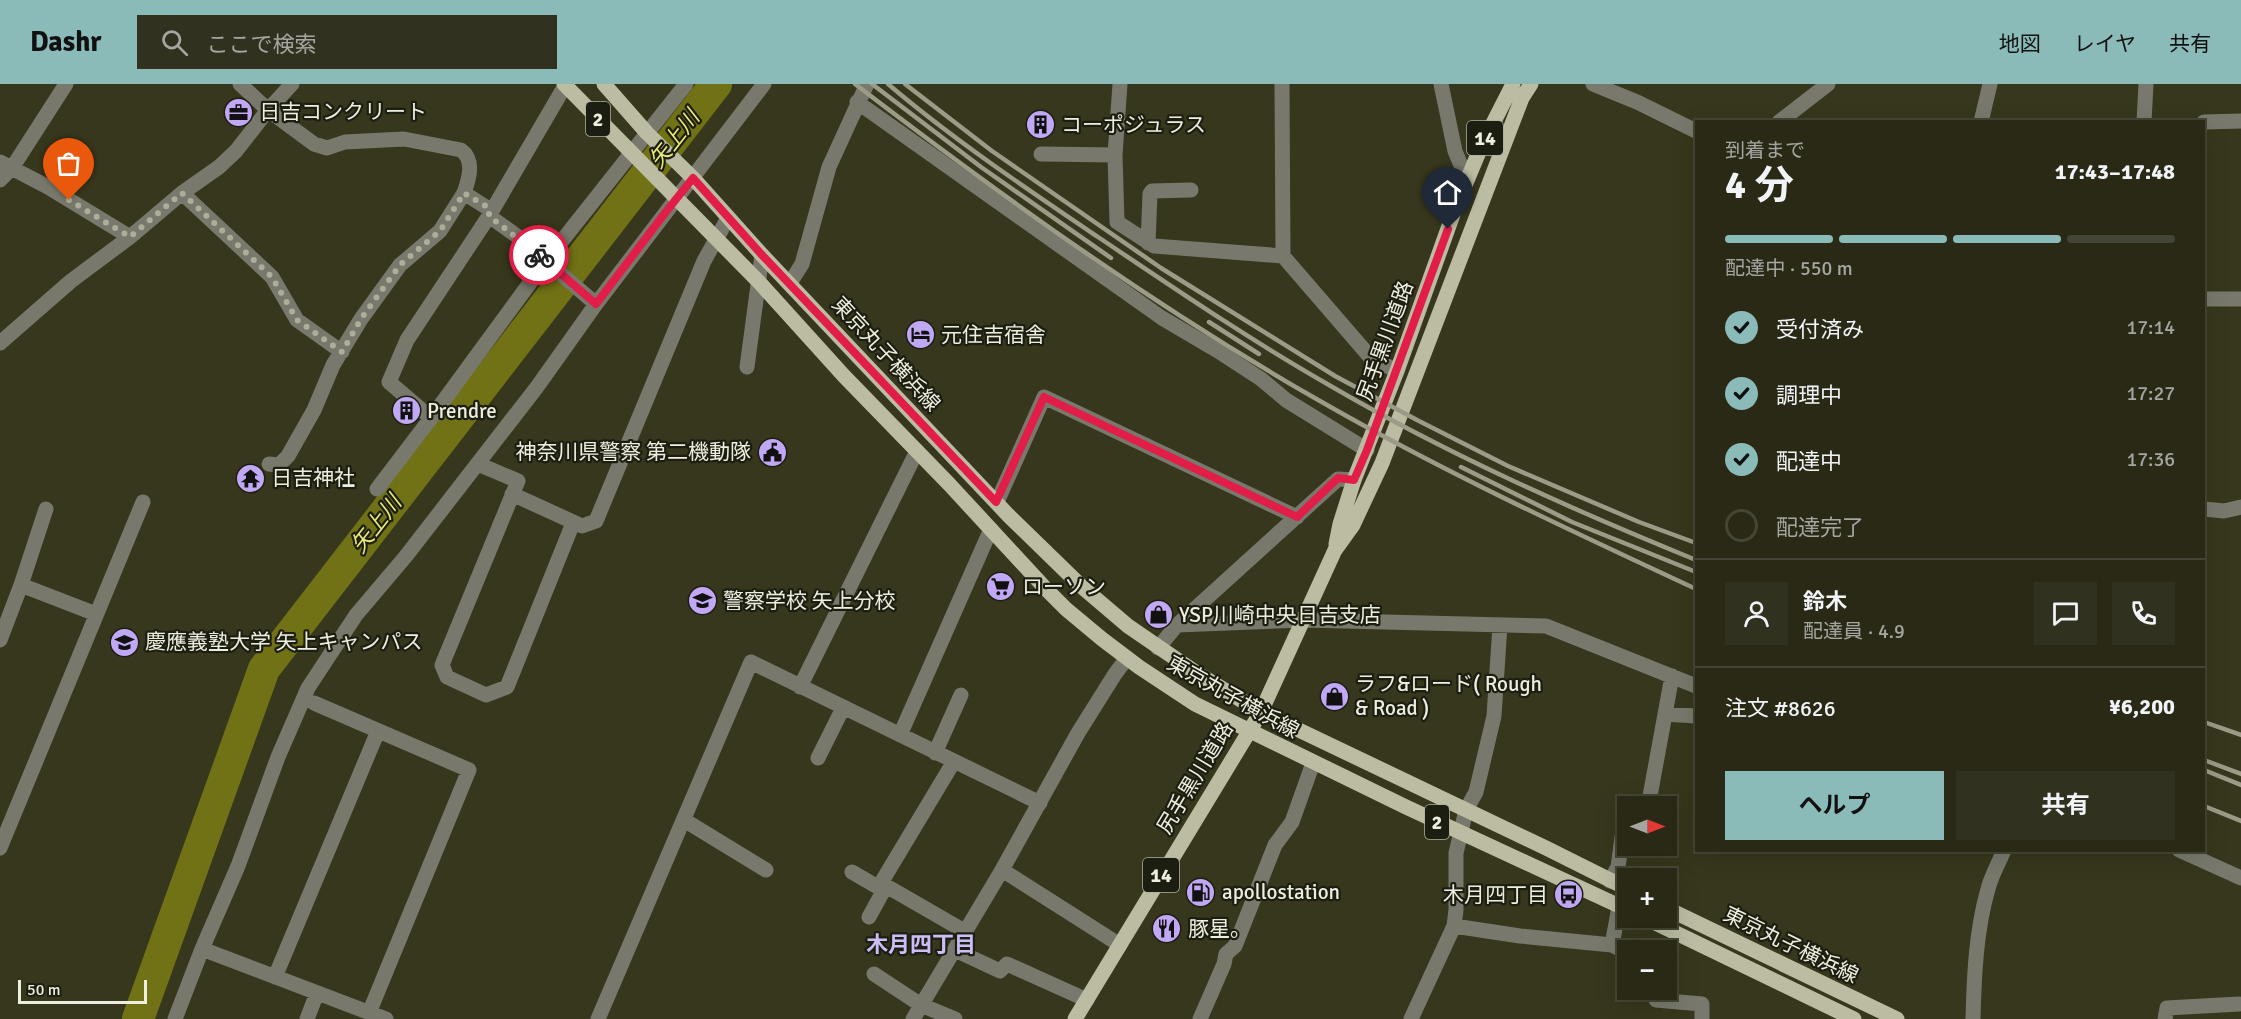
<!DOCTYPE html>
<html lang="ja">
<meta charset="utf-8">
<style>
body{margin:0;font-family:Signika,"Noto Sans JP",sans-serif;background:#31311f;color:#f1f3f6;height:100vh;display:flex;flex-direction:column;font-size:22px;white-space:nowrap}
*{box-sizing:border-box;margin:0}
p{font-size:20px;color:#a5a6a1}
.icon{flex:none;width:33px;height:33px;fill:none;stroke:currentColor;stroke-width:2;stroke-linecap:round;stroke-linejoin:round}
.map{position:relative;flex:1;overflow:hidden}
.drawer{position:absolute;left:1695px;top:36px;width:510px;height:732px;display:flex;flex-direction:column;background:#292916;border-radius:0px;box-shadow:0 6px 24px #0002,0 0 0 2px #454535}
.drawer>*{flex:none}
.needle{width:39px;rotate:90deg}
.buttons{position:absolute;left:1617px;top:712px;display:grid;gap:12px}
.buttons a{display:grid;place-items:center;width:60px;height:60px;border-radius:0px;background:#292916;box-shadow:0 6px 24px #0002,0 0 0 2px #454535;font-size:30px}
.scale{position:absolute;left:18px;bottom:15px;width:129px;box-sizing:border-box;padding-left:6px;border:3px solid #edeede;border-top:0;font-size:16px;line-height:21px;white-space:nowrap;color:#edeede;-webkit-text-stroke:4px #1d1e12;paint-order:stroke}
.pin{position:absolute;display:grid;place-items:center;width:51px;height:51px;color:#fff;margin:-62px -26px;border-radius:50% 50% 50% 0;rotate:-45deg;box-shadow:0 0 6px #0007}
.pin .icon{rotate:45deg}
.courier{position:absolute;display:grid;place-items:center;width:60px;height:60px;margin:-30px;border:4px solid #e11d48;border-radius:50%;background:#fff;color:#222;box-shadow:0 2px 8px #0007}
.headline em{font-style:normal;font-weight:700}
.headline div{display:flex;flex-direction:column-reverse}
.headline{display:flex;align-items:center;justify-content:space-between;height:102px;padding:0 30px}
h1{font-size:39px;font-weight:700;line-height:45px}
.bar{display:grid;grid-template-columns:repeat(4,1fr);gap:9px 6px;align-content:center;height:72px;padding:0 30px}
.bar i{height:8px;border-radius:4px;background:#454535}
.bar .current{background:#8bbbb9}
.bar p{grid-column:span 4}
.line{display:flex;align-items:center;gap:15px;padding:0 30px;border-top:2px solid #454535}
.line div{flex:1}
.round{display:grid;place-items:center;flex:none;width:63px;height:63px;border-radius:0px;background:#31311f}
ol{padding:0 30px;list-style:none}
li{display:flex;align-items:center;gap:18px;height:66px}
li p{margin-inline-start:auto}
li .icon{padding:6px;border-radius:50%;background:#8bbbb9;color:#111;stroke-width:4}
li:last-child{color:#a5a6a1}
li i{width:33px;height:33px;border:3px solid #454535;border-radius:50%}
.cta{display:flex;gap:12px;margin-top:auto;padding:12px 30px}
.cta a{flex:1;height:69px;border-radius:0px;background:#8bbbb9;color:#111;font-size:24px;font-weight:700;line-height:69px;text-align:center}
.cta a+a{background:#31311f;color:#f1f3f6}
header{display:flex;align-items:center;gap:36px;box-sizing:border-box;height:84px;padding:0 30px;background:#8bbbb9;color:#111}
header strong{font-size:28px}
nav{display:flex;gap:33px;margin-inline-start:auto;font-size:21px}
.search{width:420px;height:54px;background:#31311f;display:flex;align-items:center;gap:15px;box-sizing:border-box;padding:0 21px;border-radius:0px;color:#a5a6a1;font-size:22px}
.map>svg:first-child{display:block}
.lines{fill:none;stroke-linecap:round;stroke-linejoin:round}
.river{stroke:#717115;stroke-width:32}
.minor{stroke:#78796c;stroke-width:15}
.major{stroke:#bbbca2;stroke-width:15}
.rail{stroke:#9b9b87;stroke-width:4.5}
.done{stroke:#adae9a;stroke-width:6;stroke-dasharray:0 10.8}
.route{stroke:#e11d48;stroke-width:8}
.labels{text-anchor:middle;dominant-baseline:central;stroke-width:4.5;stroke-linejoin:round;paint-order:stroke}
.shield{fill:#1d1e12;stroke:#afb0a1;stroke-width:1.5}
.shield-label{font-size:20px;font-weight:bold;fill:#edeede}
.poi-label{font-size:21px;fill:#edeede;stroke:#1d1e12;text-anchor:start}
.street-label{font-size:21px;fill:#edeede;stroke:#1d1e12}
.water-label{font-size:22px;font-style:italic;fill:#e9ea78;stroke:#1d1e12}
.neighbourhood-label{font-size:22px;font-weight:bold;fill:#cdbdf6;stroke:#1d1e12}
</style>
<header>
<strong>Dashr</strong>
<div class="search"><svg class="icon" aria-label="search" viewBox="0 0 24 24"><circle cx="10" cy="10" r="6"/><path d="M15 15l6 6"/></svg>ここで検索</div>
<nav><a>地図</a><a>レイヤ</a><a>共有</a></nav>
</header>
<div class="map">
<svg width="2241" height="935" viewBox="0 0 2241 935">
<rect width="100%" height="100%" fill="#37371d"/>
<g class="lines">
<path class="river" d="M138 935 264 585 716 0"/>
<path class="minor" d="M240 0 268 26 314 60 327 64 345 58 404 55 461 66C475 76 469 95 464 109
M1120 0 1115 71 1117 138 1154 162 1283 172 1371 274 1397 287
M1282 0 1283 172
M1441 0 1455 67 1467 96
M1593 0 1637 18 1696 47
M857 18 1162 234 1218 267 1261 295 1286 316 1367 366
M1779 38 1828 0
M1981 38 1990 0
M2144 38 2146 0
M2204 38 2241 37
M1041 70 1115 71
M0 78 48 103 130 153
M0 96 12 84 66 0
M182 109 272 193 297 236 342 268
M1148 159 1150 110 1152 107 1191 106
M790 199 802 180 829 83 867 0
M2204 215H2241
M0 259 71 197 130 153 182 109 219 83 236 67 268 26 292 0
M747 283 762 171
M431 334 389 298 407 256 489 132 566 0
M269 380 279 381 288 372 314 326 333 281 361 235 400 181 440 147 464 109 489 125V132L517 152 596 220
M478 380 518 397 442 581 447 593 486 611 507 603 573 439
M377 405 431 334 546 177 686 0
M512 410 582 442 596 437 704 177 728 134
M997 418 1044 313 1297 433
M2204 425 2224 427 2241 423
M21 501 96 530
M1177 541 1304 536 1546 542 1696 602
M0 556 21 501 46 425
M1158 564 1177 541 1338 395 1354 396
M800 603 917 367
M314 619 469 686 369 929
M1665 630 1696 632
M900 651 991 445
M935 669 961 611
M818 674 843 624
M953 679 881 799 966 848
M1648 723 1672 592
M684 736 766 786
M0 764 143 418
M2179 766 2241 794
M1002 786 1120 861
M852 788 876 802 881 799
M1610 797 1618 783 1624 739H1628
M869 833 886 802
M1454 842 1520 852 1612 861 1618 864 1643 865 1646 867
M1612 861 1619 823
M202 865 386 935
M955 866 1000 887 1007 880 1087 916
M874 890 921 921 955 935
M275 893 378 647
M1655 906 1656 916 1702 920V935
M175 935 202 865 238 782 278 673 308 604 356 531 406 472 537 303 596 220 764 0
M307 935 317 909
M598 935 751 578 1040 719
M913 935 1002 786 1078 649 1115 590 1127 574
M1200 935 1224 880 1226 870 1235 862 1275 761 1292 738 1313 679
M1411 935 1454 842 1456 826V769L1466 726 1476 708 1494 632 1500 541
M1973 935C1974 893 1976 846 1988 805 1991 792 1999 779 2004 766
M2165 935 2167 924 2239 920"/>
<path class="major" d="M564 0 759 198 844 292 949 400 1046 505 1066 525 1102 555 1139 583 1195 620 1406 723 1628 826
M604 0 647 49 693 94 762 171 1009 432 1081 502 1128 542 1198 590 1261 628 1546 764 1628 805
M1336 460 1340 440 1354 396 1397 287 1455 125 1481 63 1513 0
M1666 824 1897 935
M1645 834 1854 935
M1075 935 1261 628 1335 466 1353 441 1382 379 1522 14 1531 0"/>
<path class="rail" d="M855 0C1004 114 1157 224 1320 317 1442 387 1569 446 1696 505
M872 0 981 83 1111 174
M888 0C954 56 1027 105 1098 153 1174 204 1250 256 1329 301 1447 370 1571 425 1696 476
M905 0 992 67 1161 184 1335 292 1417 336 1508 382 1639 438 1696 459
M1209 238 1259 270
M1461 383 1572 438 1696 488
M2204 638 2241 651
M2204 676 2241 690
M2204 686 2241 701
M2204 722 2241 737"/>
</g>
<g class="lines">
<path class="done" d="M69 116 130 153 182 109 272 193 297 236 342 268 361 235 400 181 440 147 464 109 489 124V132L539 171"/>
<path class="route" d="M539 171 596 220 665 129 693 94 762 171 996 418 1044 313 1297 433 1338 394 1354 396 1367 366 1448 145"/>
</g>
<defs>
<symbol id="office-disc" viewBox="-11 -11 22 22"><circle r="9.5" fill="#c0a8f4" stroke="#1d1e12"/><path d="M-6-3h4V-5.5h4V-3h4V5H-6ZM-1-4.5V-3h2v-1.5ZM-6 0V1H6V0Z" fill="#111"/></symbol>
<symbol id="building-disc" viewBox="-11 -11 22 22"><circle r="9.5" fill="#c0a8f4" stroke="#1d1e12"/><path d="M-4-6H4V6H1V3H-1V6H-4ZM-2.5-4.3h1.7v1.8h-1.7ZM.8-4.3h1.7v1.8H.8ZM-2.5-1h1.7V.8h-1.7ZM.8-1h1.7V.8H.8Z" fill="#111"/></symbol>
<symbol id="hotel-disc" viewBox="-11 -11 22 22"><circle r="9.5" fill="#c0a8f4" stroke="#1d1e12"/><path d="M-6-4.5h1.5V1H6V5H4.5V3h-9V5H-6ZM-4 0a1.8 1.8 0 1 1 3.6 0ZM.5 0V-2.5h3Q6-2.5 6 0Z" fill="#111"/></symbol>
<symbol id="civic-disc" viewBox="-11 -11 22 22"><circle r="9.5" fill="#c0a8f4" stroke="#1d1e12"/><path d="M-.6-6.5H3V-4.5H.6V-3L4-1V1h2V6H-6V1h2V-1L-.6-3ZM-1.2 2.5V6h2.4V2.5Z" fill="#111"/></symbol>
<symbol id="temple-disc" viewBox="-11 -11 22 22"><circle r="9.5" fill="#c0a8f4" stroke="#1d1e12"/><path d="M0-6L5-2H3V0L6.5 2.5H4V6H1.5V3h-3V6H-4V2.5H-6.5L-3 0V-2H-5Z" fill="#111"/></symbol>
<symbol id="supermarket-disc" viewBox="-11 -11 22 22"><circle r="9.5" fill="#c0a8f4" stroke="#1d1e12"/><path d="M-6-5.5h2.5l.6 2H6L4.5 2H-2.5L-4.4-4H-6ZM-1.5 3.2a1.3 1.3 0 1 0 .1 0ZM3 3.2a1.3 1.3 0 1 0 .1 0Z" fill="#111"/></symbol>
<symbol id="university-disc" viewBox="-11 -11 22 22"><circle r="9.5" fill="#c0a8f4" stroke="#1d1e12"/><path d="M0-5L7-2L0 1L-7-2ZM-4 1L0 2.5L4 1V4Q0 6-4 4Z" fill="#111"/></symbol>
<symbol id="shop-disc" viewBox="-11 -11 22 22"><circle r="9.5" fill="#c0a8f4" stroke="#1d1e12"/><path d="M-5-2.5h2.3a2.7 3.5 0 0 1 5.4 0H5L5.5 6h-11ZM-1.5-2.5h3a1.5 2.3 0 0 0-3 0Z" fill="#111"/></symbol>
<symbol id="fuel-disc" viewBox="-11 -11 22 22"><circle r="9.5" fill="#c0a8f4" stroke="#1d1e12"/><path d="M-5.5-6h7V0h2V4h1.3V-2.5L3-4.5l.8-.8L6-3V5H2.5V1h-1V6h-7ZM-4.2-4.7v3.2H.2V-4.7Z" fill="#111"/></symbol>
<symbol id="bus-disc" viewBox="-11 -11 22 22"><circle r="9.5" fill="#c0a8f4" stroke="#1d1e12"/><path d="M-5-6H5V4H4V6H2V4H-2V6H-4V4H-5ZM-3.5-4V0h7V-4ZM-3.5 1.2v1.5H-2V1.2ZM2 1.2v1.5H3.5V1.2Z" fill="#111"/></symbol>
<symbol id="restaurant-disc" viewBox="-11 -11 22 22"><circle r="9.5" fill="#c0a8f4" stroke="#1d1e12"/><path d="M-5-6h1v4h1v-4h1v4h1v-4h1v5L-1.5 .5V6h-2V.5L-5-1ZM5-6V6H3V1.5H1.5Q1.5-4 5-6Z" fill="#111"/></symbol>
</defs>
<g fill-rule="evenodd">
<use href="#office-disc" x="222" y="12" width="33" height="33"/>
<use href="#building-disc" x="1024" y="24" width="33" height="33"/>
<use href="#hotel-disc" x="904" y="234" width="33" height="33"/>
<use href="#building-disc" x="390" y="310" width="33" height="33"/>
<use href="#civic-disc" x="756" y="352" width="33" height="33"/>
<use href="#temple-disc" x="234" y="378" width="33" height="33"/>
<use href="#supermarket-disc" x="984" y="486" width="33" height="33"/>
<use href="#university-disc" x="686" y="500" width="33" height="33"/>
<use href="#shop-disc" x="1142" y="514" width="33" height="33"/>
<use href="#university-disc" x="108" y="542" width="33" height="33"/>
<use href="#shop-disc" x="1318" y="596" width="33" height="33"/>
<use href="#fuel-disc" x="1184" y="792" width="33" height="33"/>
<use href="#bus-disc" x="1552" y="794" width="33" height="33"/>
<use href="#restaurant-disc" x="1150" y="828" width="33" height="33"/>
</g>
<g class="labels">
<g class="shield">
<rect x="586" y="18" width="24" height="34" rx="4.5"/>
<rect x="1467" y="37" width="36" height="34" rx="4.5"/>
<rect x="1425" y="721" width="24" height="34" rx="4.5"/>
<rect x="1143" y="774" width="36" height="34" rx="4.5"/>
</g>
<g class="shield-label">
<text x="598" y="35">2</text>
<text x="1485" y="54">14</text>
<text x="1437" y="738">2</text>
<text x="1161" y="791">14</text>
</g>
<g class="poi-label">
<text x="259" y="28">日吉コンクリート</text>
<text x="1061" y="41">コーポジュラス</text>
<text x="941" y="251">元住吉宿舎</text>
<text x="427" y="327">Prendre</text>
<text x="751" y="368" text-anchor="end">神奈川県警察 第二機動隊</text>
<text x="271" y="394">日吉神社</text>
<text x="1022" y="503">ローソン</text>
<text x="723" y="517">警察学校 矢上分校</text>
<text x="1179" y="531">YSP川崎中央日吉支店</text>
<text x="145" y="558">慶應義塾大学 矢上キャンパス</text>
<text x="1355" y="600">ラフ&amp;ロード( Rough<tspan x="1355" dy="24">&amp; Road )</tspan></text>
<text x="1222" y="808">apollostation</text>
<text x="1548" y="811" text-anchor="end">木月四丁目</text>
<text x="1188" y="845">豚星。</text>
</g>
<g class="street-label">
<text transform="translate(1385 257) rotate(-70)">尻手黒川道路</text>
<text transform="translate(886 270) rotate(47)">東京丸子横浜線</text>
<text transform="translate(1233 613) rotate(29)">東京丸子横浜線</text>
<text transform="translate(1195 694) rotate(-59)">尻手黒川道路</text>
<text transform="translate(1791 861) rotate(26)">東京丸子横浜線</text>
</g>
<g class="water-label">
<text transform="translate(674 55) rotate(-52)">矢上川</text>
<text transform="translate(376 440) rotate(-52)">矢上川</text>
</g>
<g class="neighbourhood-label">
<text x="921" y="860">木月四丁目</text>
</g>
</g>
</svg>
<div class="buttons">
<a><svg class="needle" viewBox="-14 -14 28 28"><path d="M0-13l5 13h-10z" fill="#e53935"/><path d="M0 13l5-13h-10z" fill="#a5a6a1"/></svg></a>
<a>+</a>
<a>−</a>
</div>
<div class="scale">50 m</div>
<div class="pin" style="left:69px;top:116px;background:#ea580c"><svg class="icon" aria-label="bag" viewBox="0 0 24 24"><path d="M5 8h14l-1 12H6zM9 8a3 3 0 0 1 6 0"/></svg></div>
<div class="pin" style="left:1448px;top:145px;background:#1f2937"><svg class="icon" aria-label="home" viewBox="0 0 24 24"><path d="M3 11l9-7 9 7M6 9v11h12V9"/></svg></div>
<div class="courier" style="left:539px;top:171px"><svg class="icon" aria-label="bike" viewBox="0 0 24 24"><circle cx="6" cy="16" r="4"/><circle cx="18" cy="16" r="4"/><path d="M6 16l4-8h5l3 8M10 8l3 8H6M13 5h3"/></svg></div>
<section class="drawer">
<div class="headline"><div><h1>4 分</h1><p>到着まで</p></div><em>17:43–17:48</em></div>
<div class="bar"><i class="current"></i><i class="current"></i><i class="current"></i><i></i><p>配達中 · 550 m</p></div>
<ol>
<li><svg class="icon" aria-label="check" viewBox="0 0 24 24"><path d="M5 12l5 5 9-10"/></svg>受付済み<p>17:14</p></li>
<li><svg class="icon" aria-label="check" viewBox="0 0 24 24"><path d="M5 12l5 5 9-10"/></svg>調理中<p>17:27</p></li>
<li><svg class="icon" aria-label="check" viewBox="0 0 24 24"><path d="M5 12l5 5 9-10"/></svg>配達中<p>17:36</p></li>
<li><i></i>配達完了</li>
</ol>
<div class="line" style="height:108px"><a class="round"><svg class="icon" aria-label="person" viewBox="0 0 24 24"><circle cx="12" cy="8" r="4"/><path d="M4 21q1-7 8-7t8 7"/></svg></a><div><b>鈴木</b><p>配達員 · 4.9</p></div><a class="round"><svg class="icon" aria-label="chat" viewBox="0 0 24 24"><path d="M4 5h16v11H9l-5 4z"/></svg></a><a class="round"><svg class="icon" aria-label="phone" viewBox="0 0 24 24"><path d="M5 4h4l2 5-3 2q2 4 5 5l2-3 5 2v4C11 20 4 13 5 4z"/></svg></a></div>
<div class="line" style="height:78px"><div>注文 #8626</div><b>¥6,200</b></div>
<div class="cta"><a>ヘルプ</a><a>共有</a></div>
</section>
</div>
